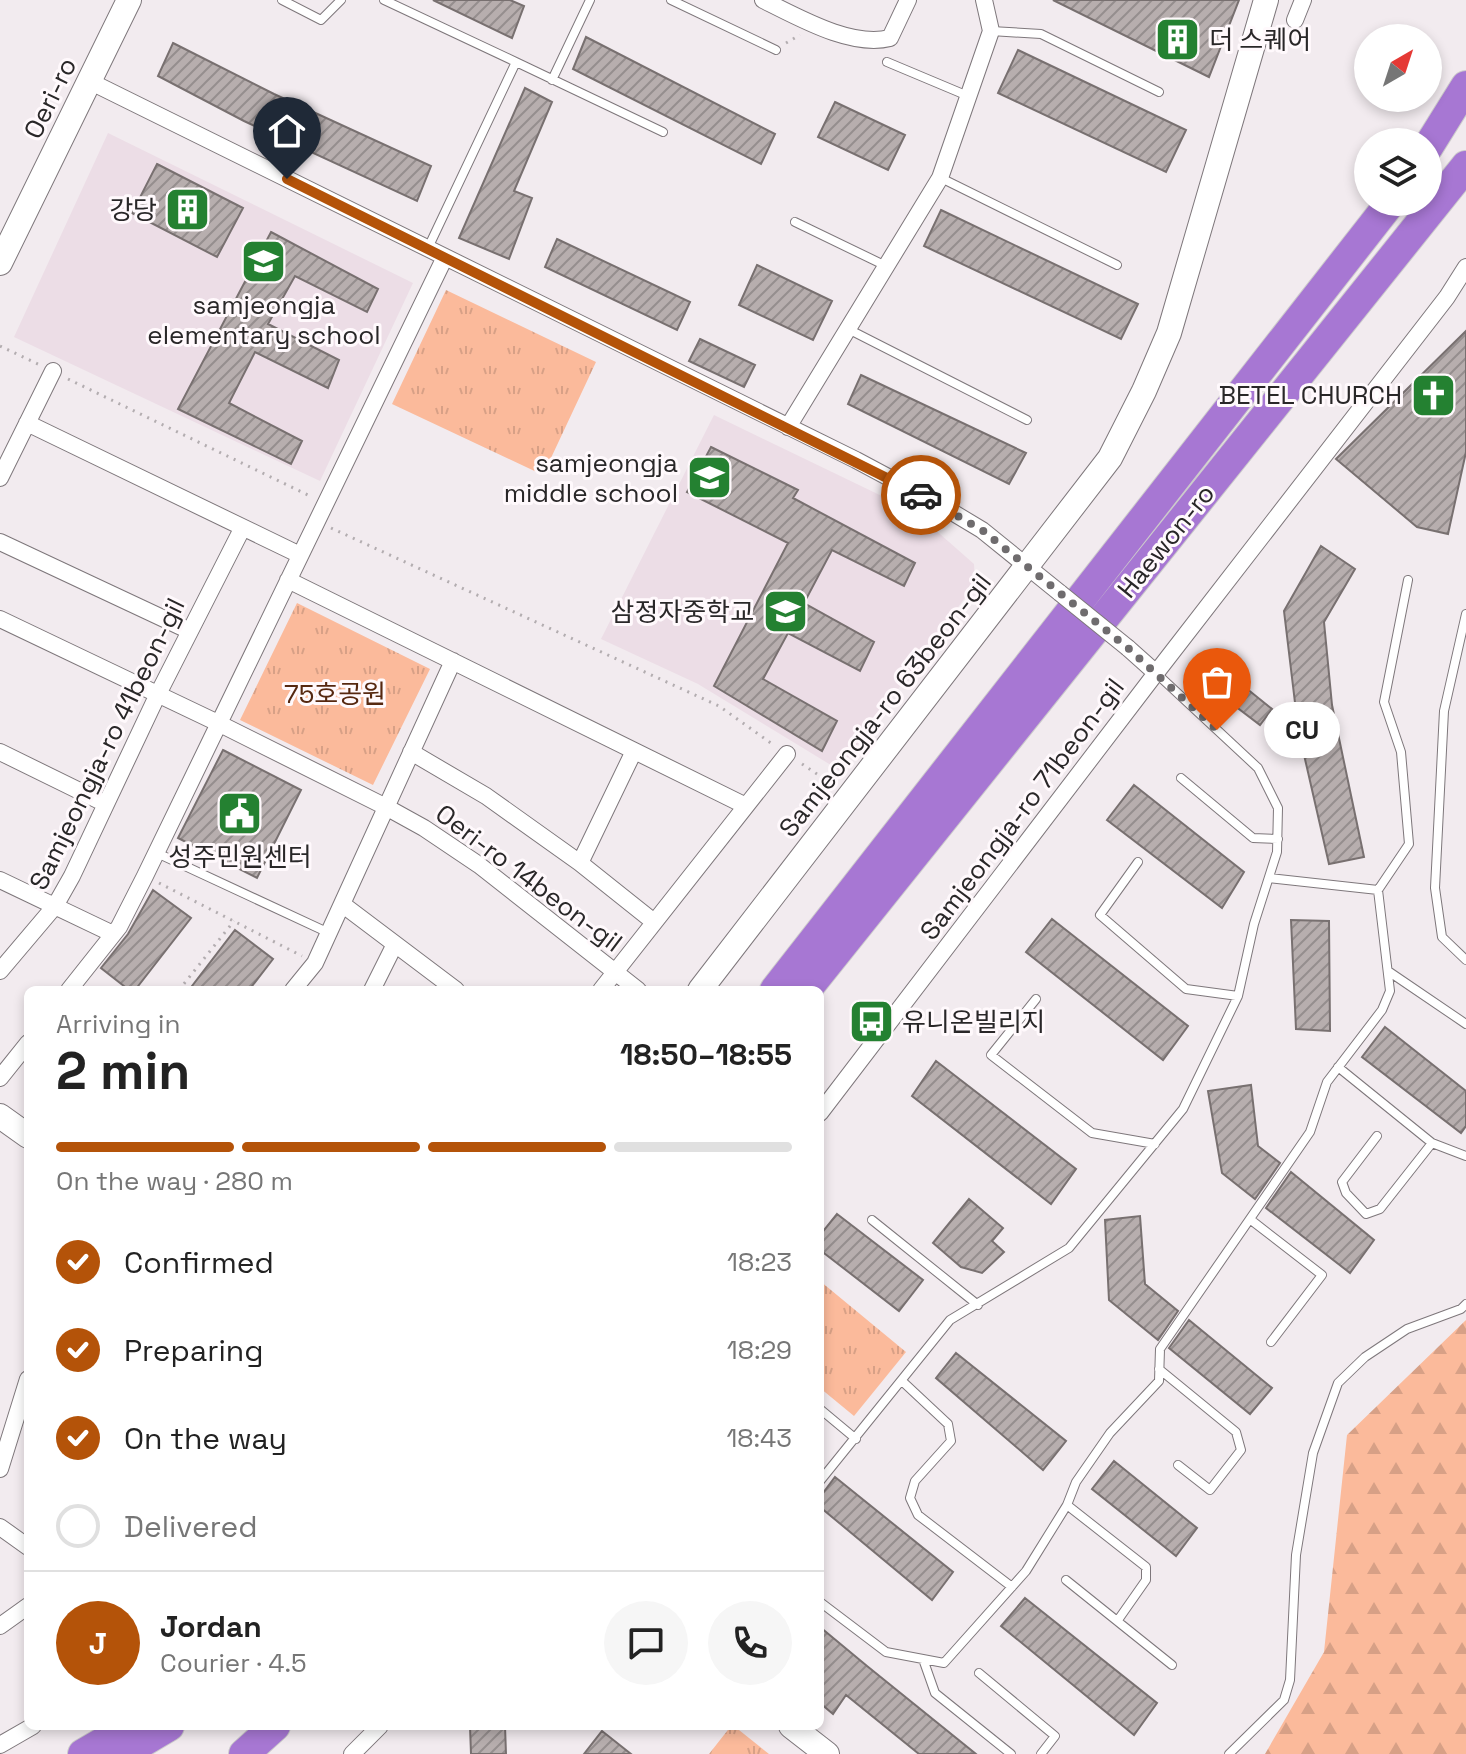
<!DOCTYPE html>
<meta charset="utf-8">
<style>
body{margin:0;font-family:"Space Grotesk","Noto Sans KR",sans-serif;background:#f6f6f6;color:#222;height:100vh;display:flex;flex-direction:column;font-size:30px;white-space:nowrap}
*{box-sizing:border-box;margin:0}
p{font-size:26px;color:#767676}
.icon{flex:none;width:44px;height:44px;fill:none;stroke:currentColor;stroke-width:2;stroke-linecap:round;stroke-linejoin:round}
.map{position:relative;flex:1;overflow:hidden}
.panel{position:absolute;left:24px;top:986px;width:800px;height:744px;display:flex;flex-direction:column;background:#fff;border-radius:12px;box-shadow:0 4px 12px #0003}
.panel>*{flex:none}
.needle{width:52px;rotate:39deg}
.buttons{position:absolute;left:1354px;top:24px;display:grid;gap:16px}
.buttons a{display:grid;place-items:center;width:88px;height:88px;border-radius:50%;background:#fff;box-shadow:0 4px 12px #0003;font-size:40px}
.pin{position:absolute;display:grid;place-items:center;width:68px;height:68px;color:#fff;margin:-82px -34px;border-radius:50% 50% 50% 0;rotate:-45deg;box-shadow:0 0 8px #0007}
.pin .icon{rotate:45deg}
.courier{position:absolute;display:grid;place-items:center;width:80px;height:80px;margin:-40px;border:6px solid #b45309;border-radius:50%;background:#fff;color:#222;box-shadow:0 2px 10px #0007}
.bubble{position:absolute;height:56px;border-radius:28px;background:#fff;box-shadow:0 4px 12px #0003;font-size:26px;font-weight:600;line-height:56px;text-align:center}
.headline em{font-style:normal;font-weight:600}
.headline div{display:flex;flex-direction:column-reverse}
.headline{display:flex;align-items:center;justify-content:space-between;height:136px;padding:0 32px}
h1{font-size:52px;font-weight:600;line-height:60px}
.bar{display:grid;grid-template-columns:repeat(4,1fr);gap:12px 8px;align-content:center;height:96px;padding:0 32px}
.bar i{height:10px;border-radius:6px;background:#e0e0e0}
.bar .selected{background:#b45309}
.bar p{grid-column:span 4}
.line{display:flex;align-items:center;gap:20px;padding:0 32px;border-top:2px solid #e0e0e0}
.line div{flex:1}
.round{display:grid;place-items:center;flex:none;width:84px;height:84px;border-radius:42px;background:#f6f6f6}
ol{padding:0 32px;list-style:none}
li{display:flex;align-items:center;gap:24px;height:88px}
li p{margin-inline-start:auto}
li .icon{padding:8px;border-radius:50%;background:#b45309;color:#fff;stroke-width:4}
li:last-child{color:#767676}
li i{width:44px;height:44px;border:4px solid #e0e0e0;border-radius:50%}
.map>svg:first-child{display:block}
.built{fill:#ecdde6}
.forest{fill:url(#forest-firs)}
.park{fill:url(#park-tufts)}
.building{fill:url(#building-hatch);stroke:#787070;stroke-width:2}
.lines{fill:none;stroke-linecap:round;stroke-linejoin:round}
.lane-casing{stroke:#7e777b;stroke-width:10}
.street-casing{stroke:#7e777b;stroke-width:18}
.secondary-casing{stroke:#7e777b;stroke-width:26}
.highway-casing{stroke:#cccbcb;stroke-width:32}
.path{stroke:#b3adb0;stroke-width:3;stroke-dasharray:2 6;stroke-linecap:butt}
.lane{stroke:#fff;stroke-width:8}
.street{stroke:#fff;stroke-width:16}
.secondary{stroke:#fff;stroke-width:24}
.highway{stroke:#a777d3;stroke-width:30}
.street-bridge-casing{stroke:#7e777b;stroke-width:18;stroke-linecap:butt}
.street-bridge{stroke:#fff;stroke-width:16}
.done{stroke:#6f6c6e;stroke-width:8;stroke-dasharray:0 14.4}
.route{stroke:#b45309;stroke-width:10}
.labels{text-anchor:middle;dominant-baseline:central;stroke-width:6;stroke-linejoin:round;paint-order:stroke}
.poi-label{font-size:26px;fill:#292728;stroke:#fff9fc;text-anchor:end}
.street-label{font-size:26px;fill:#292728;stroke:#fff9fc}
.park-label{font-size:26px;fill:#562810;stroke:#fff9fc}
</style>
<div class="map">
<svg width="1466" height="1754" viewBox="0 0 1466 1754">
<defs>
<pattern id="forest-firs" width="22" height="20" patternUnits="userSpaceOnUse" patternTransform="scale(2)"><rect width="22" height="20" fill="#fbba9b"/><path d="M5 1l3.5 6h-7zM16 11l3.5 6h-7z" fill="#d7a086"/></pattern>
<pattern id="park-tufts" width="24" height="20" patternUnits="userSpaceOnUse" patternTransform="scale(2)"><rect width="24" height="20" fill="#fbba9b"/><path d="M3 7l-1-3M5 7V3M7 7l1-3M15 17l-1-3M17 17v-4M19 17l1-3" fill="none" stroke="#d7a086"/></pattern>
<pattern id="building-hatch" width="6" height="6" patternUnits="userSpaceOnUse" patternTransform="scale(2)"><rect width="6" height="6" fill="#b7aeae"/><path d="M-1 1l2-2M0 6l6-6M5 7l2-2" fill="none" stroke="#958e8e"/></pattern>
</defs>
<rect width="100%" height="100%" fill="#f2ebef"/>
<path class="built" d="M108 133 413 283 320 481 14 337Z
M714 415 915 512 974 564 975 584 839 770 698 684 601 639Z"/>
<path class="forest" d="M1466 1320V1754H1265L1324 1652 1347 1435Z"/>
<path class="park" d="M446 290 596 362 543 475 392 404Z
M297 603 430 669 373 785 240 720Z
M820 1281 906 1352 854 1416 820 1388Z
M731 1726H734L769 1754H709Z"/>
<path class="building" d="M433 0H510L524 6 512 38Z
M1053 0H1239L1209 77Z
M586 37 775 134 761 164 573 69Z
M173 43 274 94 431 166 417 201 244 121 158 76Z
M1018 50 1186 130 1166 172 998 93Z
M525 88 552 102 514 191 532 198 509 259 459 238Z
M835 102 905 135 888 170 818 137Z
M157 164 243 208 217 257 132 213Z
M941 210 1138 304 1121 339 924 246Z
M271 232 378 289 367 312 295 276 268 324 339 360 328 388 255 352 229 403 302 441 291 464 178 409Z
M557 239 690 302 677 330 545 267Z
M757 265 832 301 813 340 739 305Z
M1466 331V452L1448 534 1417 527 1336 459Z
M700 339 755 365 744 387 689 361Z
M861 375 1026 453 1009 484 848 404Z
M711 447 798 490 793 498 915 563 904 586 832 550 804 603 874 642 860 671 788 633 763 679 837 721 822 751 714 686 788 543 687 492Z
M1321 546 1355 569 1324 622 1332 705 1364 857 1329 864 1294 711H1296L1284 611Z
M1236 680 1272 709 1260 725 1222 696Z
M223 750 301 790 257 878 178 838Z
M1134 785 1244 872 1222 908 1107 820Z
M153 890 191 918 135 990H129L101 968 128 934Z
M1052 919 1188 1026 1163 1060 1026 952Z
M1291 920 1329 921 1330 1031 1296 1029Z
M235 930 273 959 249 990H189Z
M1385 1027 1466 1091V1126L1461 1133 1362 1057Z
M936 1061 1076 1169 1051 1204 912 1096Z
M1251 1085 1258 1146 1280 1163 1255 1199 1222 1173 1208 1091Z
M1291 1172 1374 1240 1350 1273 1266 1208Z
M969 1199 1003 1228 992 1241 1004 1252 982 1273 961 1267 933 1243Z
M837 1214 923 1280 899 1311 820 1250V1235Z
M1140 1216 1145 1284 1178 1311 1158 1340 1109 1300 1105 1220Z
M1189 1320 1272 1388 1250 1414 1169 1348Z
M956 1353 1066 1441 1043 1470 936 1378Z
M1114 1461 1197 1528 1176 1556 1092 1489Z
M835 1477 953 1572 932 1600 820 1507V1497Z
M1025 1598 1157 1703 1134 1735 1001 1626Z
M820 1627 867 1666 976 1754H919L846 1695 833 1714 820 1703Z
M470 1726H505L506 1754H471Z
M602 1731 631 1754H584Z"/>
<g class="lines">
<defs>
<path id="lane" d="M282 0 321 20 341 0
M384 0 516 62 428 248
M671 0 776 50
M991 31 1041 34 1159 92
M516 62 663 132
M887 62 968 96
M552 80 590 0
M941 178 1117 265
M795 222 886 266
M848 329 1027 420
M1466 614 1444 711 1435 888 1442 937 1466 960
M1181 778 1253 838 1278 839
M157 853 329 933
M1138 862 1100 915 1186 989 1238 996
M1378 890 1409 844 1401 752 1384 702 1408 580
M1388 971 1466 1024
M1036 999 991 1055 1092 1133 1155 1144
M1338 1067 1432 1143 1466 1156
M1377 1136 1342 1182 1346 1193 1366 1214 1380 1209 1432 1143
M872 1220 978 1305
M1251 1220 1322 1275 1271 1342
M1159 1369 1236 1432 1241 1450 1210 1490 1178 1465
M902 1381 948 1424 951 1441 915 1481 910 1498 918 1515 1012 1587
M820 1409 856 1439
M820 1481 950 1320 1069 1248 1183 1109 1238 996 1254 924 1277 852 1278 808 1258 768 1156 673
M1067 1505 1146 1567V1580L1118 1620
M1066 1580 1172 1665
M820 1602 886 1652 944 1663 1026 1571 1067 1505 1076 1482 1110 1433 1159 1381 1160 1349 1310 1132 1327 1082 1382 1010 1390 991 1378 890 1269 878
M923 1659 935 1693 1011 1754
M979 1673 1055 1736 1041 1754
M1229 1754 1284 1700 1290 1680 1296 1555 1313 1453 1338 1383 1365 1357 1407 1329 1461 1309 1466 1304"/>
<path id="street" d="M763 0C798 17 851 48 890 38L908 0
M1295 20 1303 0
M89 81 856 460 942 506 982 530 1060 593
M27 423 300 555
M788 427 940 178 991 31 984 0
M0 478 53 371
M0 542 190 631
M288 580 746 806
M0 619 218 723 386 807 424 828 479 865 638 990
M1128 648 1156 673
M0 752 106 804
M411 752 486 796 580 863 654 922
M580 863 634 751
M0 880 113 934
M342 904 456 990
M0 971 55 906 72 876 158 694 242 529
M69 990 119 927 145 876 445 257
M293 990 315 963 453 661
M372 990 395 944
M601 990 787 754
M0 1078 28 1043
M820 1113 1156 673 1447 297 1466 267
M0 1469 28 1379
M0 1527 28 1547
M0 1626 28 1606
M0 1745 33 1726
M352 1754 380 1726"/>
<path id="secondary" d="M0 263 129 0
M700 990 1110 458 1144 391 1169 333 1266 0
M0 1116 28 1136
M791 1726 827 1754"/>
<path id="highway" d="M1428 147 1466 86
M775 990 1391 202
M806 990 1466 166
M83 1754 131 1726
M122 1754 169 1726
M244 1754 275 1726"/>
</defs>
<use href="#lane" class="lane-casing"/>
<use href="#street" class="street-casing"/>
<use href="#secondary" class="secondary-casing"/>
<use href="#highway" class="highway-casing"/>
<path class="path" d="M786 43 800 35
M0 346 40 365
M68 379 310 496
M331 528 719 706 775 746
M802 764 832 784
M159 883 302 956
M179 990 234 921"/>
<use href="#lane" class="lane"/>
<use href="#street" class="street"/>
<use href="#secondary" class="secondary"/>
<use href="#highway" class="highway"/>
<defs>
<path id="street-bridge" d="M1060 593 1128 648"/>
</defs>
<use href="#street-bridge" class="street-bridge-casing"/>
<use href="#street-bridge" class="street-bridge"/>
</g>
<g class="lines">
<path class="done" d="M921 495 982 530 1128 648 1217 730"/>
<path class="route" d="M287 179 921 495"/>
</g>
<defs>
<symbol id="building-square" viewBox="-11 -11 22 22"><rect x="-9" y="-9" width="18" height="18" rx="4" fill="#248131" stroke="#fff9fc"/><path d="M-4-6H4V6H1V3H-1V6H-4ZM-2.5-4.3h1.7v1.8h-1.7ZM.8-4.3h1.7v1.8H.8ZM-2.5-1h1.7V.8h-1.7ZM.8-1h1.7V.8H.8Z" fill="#fff"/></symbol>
<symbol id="school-square" viewBox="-11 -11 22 22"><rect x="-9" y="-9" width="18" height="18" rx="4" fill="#248131" stroke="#fff9fc"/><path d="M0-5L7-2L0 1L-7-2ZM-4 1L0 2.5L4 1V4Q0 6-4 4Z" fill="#fff"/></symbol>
<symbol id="church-square" viewBox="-11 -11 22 22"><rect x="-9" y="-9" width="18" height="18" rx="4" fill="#248131" stroke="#fff9fc"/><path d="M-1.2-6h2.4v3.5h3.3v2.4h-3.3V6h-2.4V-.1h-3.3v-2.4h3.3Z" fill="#fff"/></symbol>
<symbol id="civic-square" viewBox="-11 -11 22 22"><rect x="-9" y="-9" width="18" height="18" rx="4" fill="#248131" stroke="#fff9fc"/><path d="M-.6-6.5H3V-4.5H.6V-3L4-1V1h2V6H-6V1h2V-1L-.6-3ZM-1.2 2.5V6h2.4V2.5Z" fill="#fff"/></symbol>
<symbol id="bus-square" viewBox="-11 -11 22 22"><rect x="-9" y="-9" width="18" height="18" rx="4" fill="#248131" stroke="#fff9fc"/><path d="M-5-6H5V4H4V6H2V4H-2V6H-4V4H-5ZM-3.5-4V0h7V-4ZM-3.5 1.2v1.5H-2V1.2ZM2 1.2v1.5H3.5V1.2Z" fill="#fff"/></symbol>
</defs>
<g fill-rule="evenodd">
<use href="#building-square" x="1152" y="14" width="51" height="51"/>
<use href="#building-square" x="162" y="184" width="51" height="51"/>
<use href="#school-square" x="238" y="236" width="51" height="51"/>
<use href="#church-square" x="1408" y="370" width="51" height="51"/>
<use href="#school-square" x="684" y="452" width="51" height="51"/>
<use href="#school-square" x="760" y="586" width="51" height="51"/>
<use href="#civic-square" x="214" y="788" width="51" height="51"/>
<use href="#bus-square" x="846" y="996" width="51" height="51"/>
</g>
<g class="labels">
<g class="poi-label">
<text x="1209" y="40" text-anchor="start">더 스퀘어</text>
<text x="157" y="210">강당</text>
<text x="264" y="305" text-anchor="middle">samjeongja<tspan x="264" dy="30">elementary school</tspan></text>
<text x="1402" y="395">BETEL CHURCH</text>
<text x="678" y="463">samjeongja<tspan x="678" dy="30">middle school</tspan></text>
<text x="754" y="612">삼정자중학교</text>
<text x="240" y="857" text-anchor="middle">성주민원센터</text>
<text x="902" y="1022" text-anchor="start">유니온빌리지</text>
</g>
<g class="street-label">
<text transform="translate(50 98) rotate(-64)">Oeri-ro</text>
<text transform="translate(1166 541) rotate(-51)">Haewon-ro</text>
<text transform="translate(885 705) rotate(-52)">Samjeongja-ro 63beon-gil</text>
<text transform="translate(107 744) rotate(-64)">Samjeongja-ro 41beon-gil</text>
<text transform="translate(1022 809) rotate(-53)">Samjeongja-ro 71beon-gil</text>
<text transform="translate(529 878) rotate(37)">Oeri-ro 14beon-gil</text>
</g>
<g class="park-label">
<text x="335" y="694">75호공원</text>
</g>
</g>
</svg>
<div class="buttons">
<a><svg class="needle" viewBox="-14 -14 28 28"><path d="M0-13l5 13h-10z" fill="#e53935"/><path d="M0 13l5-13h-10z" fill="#767676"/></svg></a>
<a><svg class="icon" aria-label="layers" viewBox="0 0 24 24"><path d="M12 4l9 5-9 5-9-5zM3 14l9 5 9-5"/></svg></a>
</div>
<div class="pin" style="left:1217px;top:730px;background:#ea580c"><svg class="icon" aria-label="bag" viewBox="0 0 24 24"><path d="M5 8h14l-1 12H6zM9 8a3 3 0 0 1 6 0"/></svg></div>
<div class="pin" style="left:287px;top:179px;background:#1f2937"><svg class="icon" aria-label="home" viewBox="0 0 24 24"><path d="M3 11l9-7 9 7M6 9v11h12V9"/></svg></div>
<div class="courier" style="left:921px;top:495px"><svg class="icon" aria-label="car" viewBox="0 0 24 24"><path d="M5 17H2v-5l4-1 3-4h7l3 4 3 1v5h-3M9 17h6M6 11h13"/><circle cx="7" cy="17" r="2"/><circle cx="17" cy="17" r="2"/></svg></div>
<div class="bubble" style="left:1264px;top:702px;width:76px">CU</div>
<section class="panel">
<div class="headline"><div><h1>2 min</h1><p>Arriving in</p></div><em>18:50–18:55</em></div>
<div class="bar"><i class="selected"></i><i class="selected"></i><i class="selected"></i><i></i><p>On the way · 280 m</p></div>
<ol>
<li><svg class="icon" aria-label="check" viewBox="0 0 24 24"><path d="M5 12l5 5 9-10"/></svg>Confirmed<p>18:23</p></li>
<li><svg class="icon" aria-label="check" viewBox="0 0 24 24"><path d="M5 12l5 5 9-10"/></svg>Preparing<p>18:29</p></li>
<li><svg class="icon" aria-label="check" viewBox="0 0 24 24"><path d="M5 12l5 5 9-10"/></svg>On the way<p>18:43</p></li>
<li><i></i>Delivered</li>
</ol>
<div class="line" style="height:144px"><b class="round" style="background:#b45309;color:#fff">J</b><div><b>Jordan</b><p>Courier · 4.5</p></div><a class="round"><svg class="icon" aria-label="chat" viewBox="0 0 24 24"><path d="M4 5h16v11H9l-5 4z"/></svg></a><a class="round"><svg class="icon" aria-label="phone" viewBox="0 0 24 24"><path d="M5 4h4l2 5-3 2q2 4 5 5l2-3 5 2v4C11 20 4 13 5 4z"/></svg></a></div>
</section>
</div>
